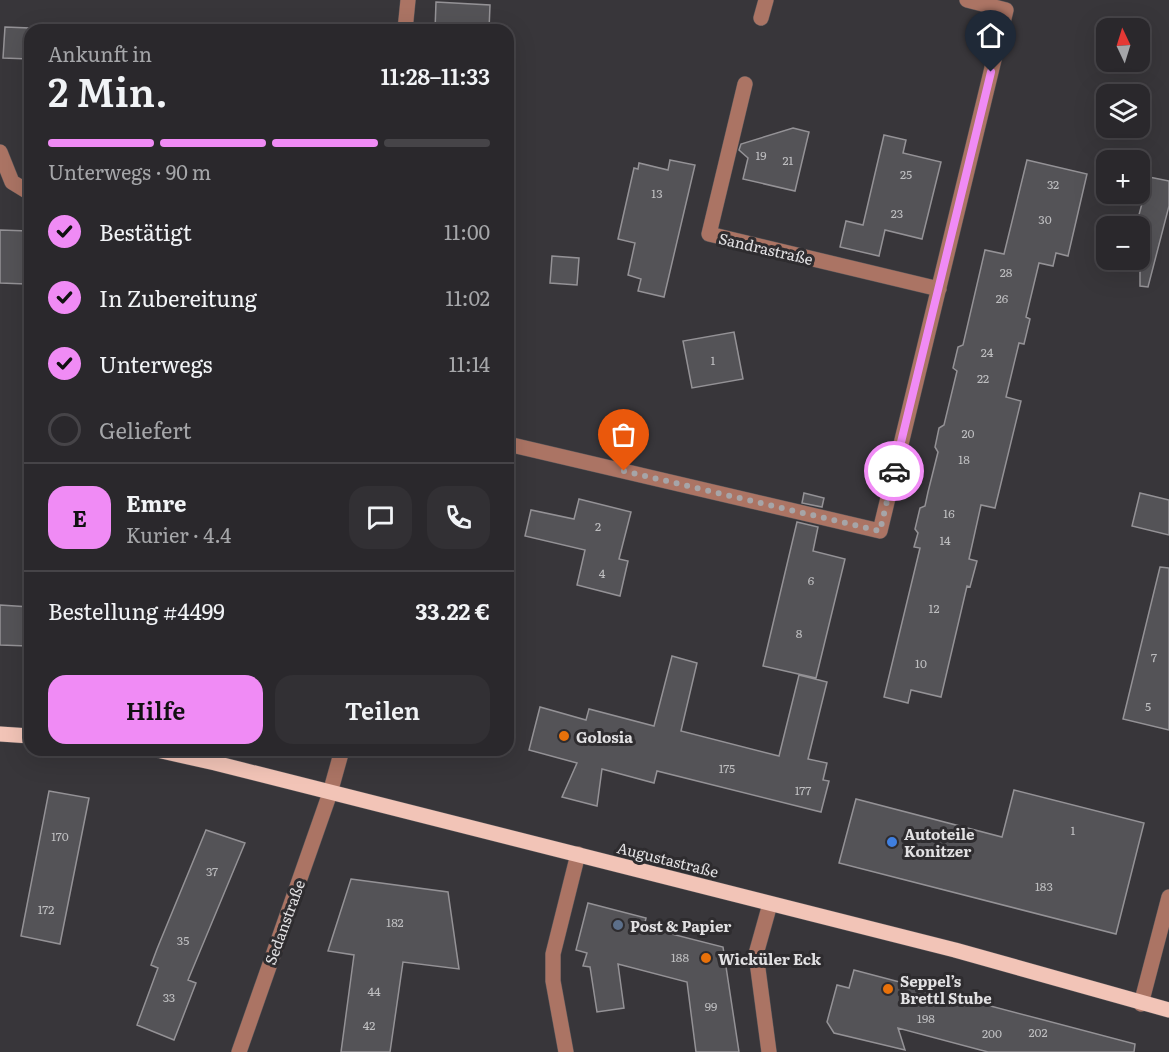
<!DOCTYPE html>
<html lang="de">
<meta charset="utf-8">
<style>
body{margin:0;font-family:Literata,serif;background:#323034;color:#f1f3f6;height:100vh;display:flex;flex-direction:column;font-size:22px;white-space:nowrap}
*{box-sizing:border-box;margin:0}
p{font-size:20px;color:#a5a6a9}
.icon{flex:none;width:33px;height:33px;fill:none;stroke:currentColor;stroke-width:2;stroke-linecap:round;stroke-linejoin:round}
.map{position:relative;flex:1;overflow:hidden}
.side{position:absolute;left:24px;top:24px;width:490px;height:732px;display:flex;flex-direction:column;background:#2a282c;border-radius:18px;box-shadow:0 6px 24px #0002,0 0 0 2px #464448}
.side>*{flex:none}
.needle{width:39px;rotate:356deg}
.fabs{position:absolute;left:1096px;top:18px;display:grid;gap:12px}
.fabs a{display:grid;place-items:center;width:54px;height:54px;border-radius:12px;background:#2a282c;box-shadow:0 6px 24px #0002,0 0 0 2px #464448;font-size:30px}
.pin{position:absolute;display:grid;place-items:center;width:51px;height:51px;color:#fff;margin:-62px -26px;border-radius:50% 50% 50% 0;rotate:-45deg;box-shadow:0 0 6px #0007}
.pin .icon{rotate:45deg}
.courier{position:absolute;display:grid;place-items:center;width:60px;height:60px;margin:-30px;border:4px solid #f08bf5;border-radius:50%;background:#fff;color:#222;box-shadow:0 2px 8px #0007}
.summary em{font-style:normal;font-weight:600}
.summary div{display:flex;flex-direction:column-reverse}
.summary{display:flex;align-items:center;justify-content:space-between;height:102px;padding:0 24px}
h1{font-size:39px;font-weight:600;line-height:45px}
.bar{display:grid;grid-template-columns:repeat(4,1fr);gap:9px 6px;align-content:center;height:72px;padding:0 24px}
.bar i{height:8px;border-radius:4px;background:#464448}
.bar .active{background:#f08bf5}
.bar p{grid-column:span 4}
.line{display:flex;align-items:center;gap:15px;padding:0 24px;border-top:2px solid #464448}
.line div{flex:1}
.round{display:grid;place-items:center;flex:none;width:63px;height:63px;border-radius:18px;background:#323034}
ol{padding:0 24px;list-style:none}
li{display:flex;align-items:center;gap:18px;height:66px}
li p{margin-inline-start:auto}
li .icon{padding:6px;border-radius:50%;background:#f08bf5;color:#111;stroke-width:4}
li:last-child{color:#a5a6a9}
li i{width:33px;height:33px;border:3px solid #464448;border-radius:50%}
.primary-button{display:flex;gap:12px;margin-top:auto;padding:12px 24px}
.primary-button a{flex:1;height:69px;border-radius:18px;background:#f08bf5;color:#111;font-size:24px;font-weight:600;line-height:69px;text-align:center}
.primary-button a+a{background:#323034;color:#f1f3f6}
.map>svg:first-child{display:block}
.building{fill:#545357;stroke:#949296;stroke-width:1.5}
.lines{fill:none;stroke-linecap:round;stroke-linejoin:round}
.minor-casing{stroke:#575558;stroke-width:16}
.major-casing{stroke:#575558;stroke-width:16}
.minor{stroke:#ab7464;stroke-width:15}
.major{stroke:#f2c4b7;stroke-width:15}
.done{stroke:#a6a5a8;stroke-width:6;stroke-dasharray:0 10.8}
.route{stroke:#f08bf5;stroke-width:8}
.food-dot{fill:#e8710a;stroke:#2e2c2f;stroke-width:2}
.shop-dot{fill:#3f7fe0;stroke:#2e2c2f;stroke-width:2}
.service-dot{fill:#5c6f8a;stroke:#2e2c2f;stroke-width:2}
.labels{text-anchor:middle;dominant-baseline:central;stroke-width:6;stroke-linejoin:round;paint-order:stroke}
.number-label{font-size:12px;fill:#bebec0}
.street-label{font-size:15px;fill:#e2e1e3;stroke:#2e2c2f}
.poi-label{font-size:15px;font-weight:bold;fill:#e2e1e3;stroke:#2e2c2f;text-anchor:start}
</style>
<div class="map">
<svg width="1169" height="1052" viewBox="0 0 1169 1052">
<rect width="100%" height="100%" fill="#38363a"/>
<path class="building" d="M436 2 490 5 489 30H435Z
M5 27 30 28V59L3 58Z
M793 128 809 132 795 191 743 179 748 158 739 150 741 144Z
M884 135 906 140 903 153 941 162 922 239 885 230 879 256 840 247 846 221 863 225Z
M670 160 695 165 664 297 638 291 641 279 628 275 635 243 618 239 634 168 638 169 639 163 668 170Z
M1027 160 1087 174 1068 256 1056 253 1053 266 1039 263 1026 317 1030 319 1024 344 1019 343 1006 397 1021 401 995 508 981 505 969 559 977 561 970 587 967 586 941 697 911 690 908 703 884 697 920 548 914 547 918 533 915 529 920 508 925 506 928 492 938 452 935 447 939 428 944 425 957 371 953 368 958 347 963 345 985 250 1004 254Z
M1149 177 1169 181V206L1148 287 1140 286V226H1136Z
M0 230 29 231 30 269H27L26 284 0 283Z
M552 256 579 258 577 285 550 283Z
M734 332 743 379 692 388 683 341Z
M804 493 824 498 822 507 802 503Z
M1140 493 1169 500V535L1132 526Z
M579 499 631 512 619 559 628 561 620 596 577 585 585 550 525 536 531 510 574 519Z
M797 522 818 527 813 551 845 559 816 678 763 666Z
M1160 567 1169 568V730L1123 719Z
M0 605 30 607 28 646 0 645Z
M672 656 697 663 681 731 779 756 799 675 827 682 808 759 827 763 823 780 829 781 821 812 657 771 654 783 602 769 597 806 562 797 577 763 529 750 540 707 586 720 589 709 654 726Z
M1014 790 1144 823 1116 934 839 863 856 799 1002 837Z
M49 791 89 798 60 944 21 936Z
M206 830 245 843 188 980 196 983 174 1040 137 1025 158 968 151 965 157 949Z
M351 879 448 892 459 969 403 962 390 1052H341L354 955 328 951Z
M588 903 646 918 644 927 723 947 739 1052H696L687 982 618 964 624 1008 597 1012 590 967 583 966 587 953 576 950Z
M854 970 1135 1044 1134 1052H988L898 1028 905 1050 834 1033 827 1022 837 985 849 988Z"/>
<g class="lines">
<defs>
<path id="minor" d="M761 18 766 0
M405 30 408 0
M745 84 709 234 939 289
M0 152 12 182 30 193
M508 444 880 531 1006 10 967 0
M1141 1004 1169 897
M239 1052 330 793 342 750
M566 1052 553 981V954L578 854
M769 1052 756 954 770 904"/>
<path id="major" d="M0 734 30 736
M157 750 215 763 955 950 1169 1010"/>
</defs>
<use href="#minor" class="minor-casing"/>
<use href="#major" class="major-casing"/>
<use href="#minor" class="minor"/>
<use href="#major" class="major"/>
</g>
<g class="lines">
<path class="done" d="M624 471 880 531 894 471"/>
<path class="route" d="M894 471 991 72"/>
</g>
<g class="food-dot">
<circle cx="564" cy="736" r="6"/>
<circle cx="706" cy="958" r="6"/>
<circle cx="888" cy="989" r="6"/>
</g>
<circle class="shop-dot" cx="892" cy="842" r="6"/>
<circle class="service-dot" cx="618" cy="925" r="6"/>
<g class="labels">
<g class="number-label">
<text x="761" y="155">19</text>
<text x="788" y="160">21</text>
<text x="906" y="174">25</text>
<text x="1053" y="184">32</text>
<text x="657" y="193">13</text>
<text x="897" y="213">23</text>
<text x="1045" y="219">30</text>
<text x="1006" y="272">28</text>
<text x="1002" y="298">26</text>
<text x="987" y="352">24</text>
<text x="713" y="360">1</text>
<text x="983" y="378">22</text>
<text x="968" y="433">20</text>
<text x="964" y="459">18</text>
<text x="949" y="513">16</text>
<text x="598" y="526">2</text>
<text x="945" y="540">14</text>
<text x="602" y="573">4</text>
<text x="811" y="580">6</text>
<text x="934" y="608">12</text>
<text x="799" y="633">8</text>
<text x="1154" y="657">7</text>
<text x="921" y="663">10</text>
<text x="1148" y="706">5</text>
<text x="727" y="768">175</text>
<text x="803" y="790">177</text>
<text x="1073" y="830">1</text>
<text x="60" y="836">170</text>
<text x="212" y="871">37</text>
<text x="1044" y="886">183</text>
<text x="46" y="909">172</text>
<text x="395" y="922">182</text>
<text x="183" y="940">35</text>
<text x="680" y="957">188</text>
<text x="374" y="991">44</text>
<text x="169" y="997">33</text>
<text x="711" y="1006">99</text>
<text x="926" y="1018">198</text>
<text x="369" y="1025">42</text>
<text x="1038" y="1032">202</text>
<text x="992" y="1033">200</text>
</g>
<g class="street-label">
<text transform="translate(766 248) rotate(13)">Sandrastraße</text>
<text transform="translate(668 859) rotate(14)">Augustastraße</text>
<text transform="translate(284 922) rotate(-70)">Sedanstraße</text>
</g>
<g class="poi-label">
<text x="576" y="736">Golosia</text>
<text x="904" y="833">Autoteile<tspan x="904" dy="17">Konitzer</tspan></text>
<text x="630" y="925">Post &amp; Papier</text>
<text x="718" y="958">Wicküler Eck</text>
<text x="900" y="980">Seppel’s<tspan x="900" dy="17">Brettl Stube</tspan></text>
</g>
</g>
</svg>
<div class="fabs">
<a><svg class="needle" viewBox="-14 -14 28 28"><path d="M0-13l5 13h-10z" fill="#e53935"/><path d="M0 13l5-13h-10z" fill="#a5a6a9"/></svg></a>
<a><svg class="icon" aria-label="layers" viewBox="0 0 24 24"><path d="M12 4l9 5-9 5-9-5zM3 14l9 5 9-5"/></svg></a>
<a>+</a>
<a>−</a>
</div>
<div class="pin" style="left:624px;top:471px;background:#ea580c"><svg class="icon" aria-label="bag" viewBox="0 0 24 24"><path d="M5 8h14l-1 12H6zM9 8a3 3 0 0 1 6 0"/></svg></div>
<div class="pin" style="left:991px;top:72px;background:#1f2937"><svg class="icon" aria-label="home" viewBox="0 0 24 24"><path d="M3 11l9-7 9 7M6 9v11h12V9"/></svg></div>
<div class="courier" style="left:894px;top:471px"><svg class="icon" aria-label="car" viewBox="0 0 24 24"><path d="M5 17H2v-5l4-1 3-4h7l3 4 3 1v5h-3M9 17h6M6 11h13"/><circle cx="7" cy="17" r="2"/><circle cx="17" cy="17" r="2"/></svg></div>
<section class="side">
<div class="summary"><div><h1>2 Min.</h1><p>Ankunft in</p></div><em>11:28–11:33</em></div>
<div class="bar"><i class="active"></i><i class="active"></i><i class="active"></i><i></i><p>Unterwegs · 90 m</p></div>
<ol>
<li><svg class="icon" aria-label="check" viewBox="0 0 24 24"><path d="M5 12l5 5 9-10"/></svg>Bestätigt<p>11:00</p></li>
<li><svg class="icon" aria-label="check" viewBox="0 0 24 24"><path d="M5 12l5 5 9-10"/></svg>In Zubereitung<p>11:02</p></li>
<li><svg class="icon" aria-label="check" viewBox="0 0 24 24"><path d="M5 12l5 5 9-10"/></svg>Unterwegs<p>11:14</p></li>
<li><i></i>Geliefert</li>
</ol>
<div class="line" style="height:108px"><b class="round" style="background:#f08bf5;color:#111">E</b><div><b>Emre</b><p>Kurier · 4.4</p></div><a class="round"><svg class="icon" aria-label="chat" viewBox="0 0 24 24"><path d="M4 5h16v11H9l-5 4z"/></svg></a><a class="round"><svg class="icon" aria-label="phone" viewBox="0 0 24 24"><path d="M5 4h4l2 5-3 2q2 4 5 5l2-3 5 2v4C11 20 4 13 5 4z"/></svg></a></div>
<div class="line" style="height:78px"><div>Bestellung #4499</div><b>33.22 €</b></div>
<div class="primary-button"><a>Hilfe</a><a>Teilen</a></div>
</section>
</div>
